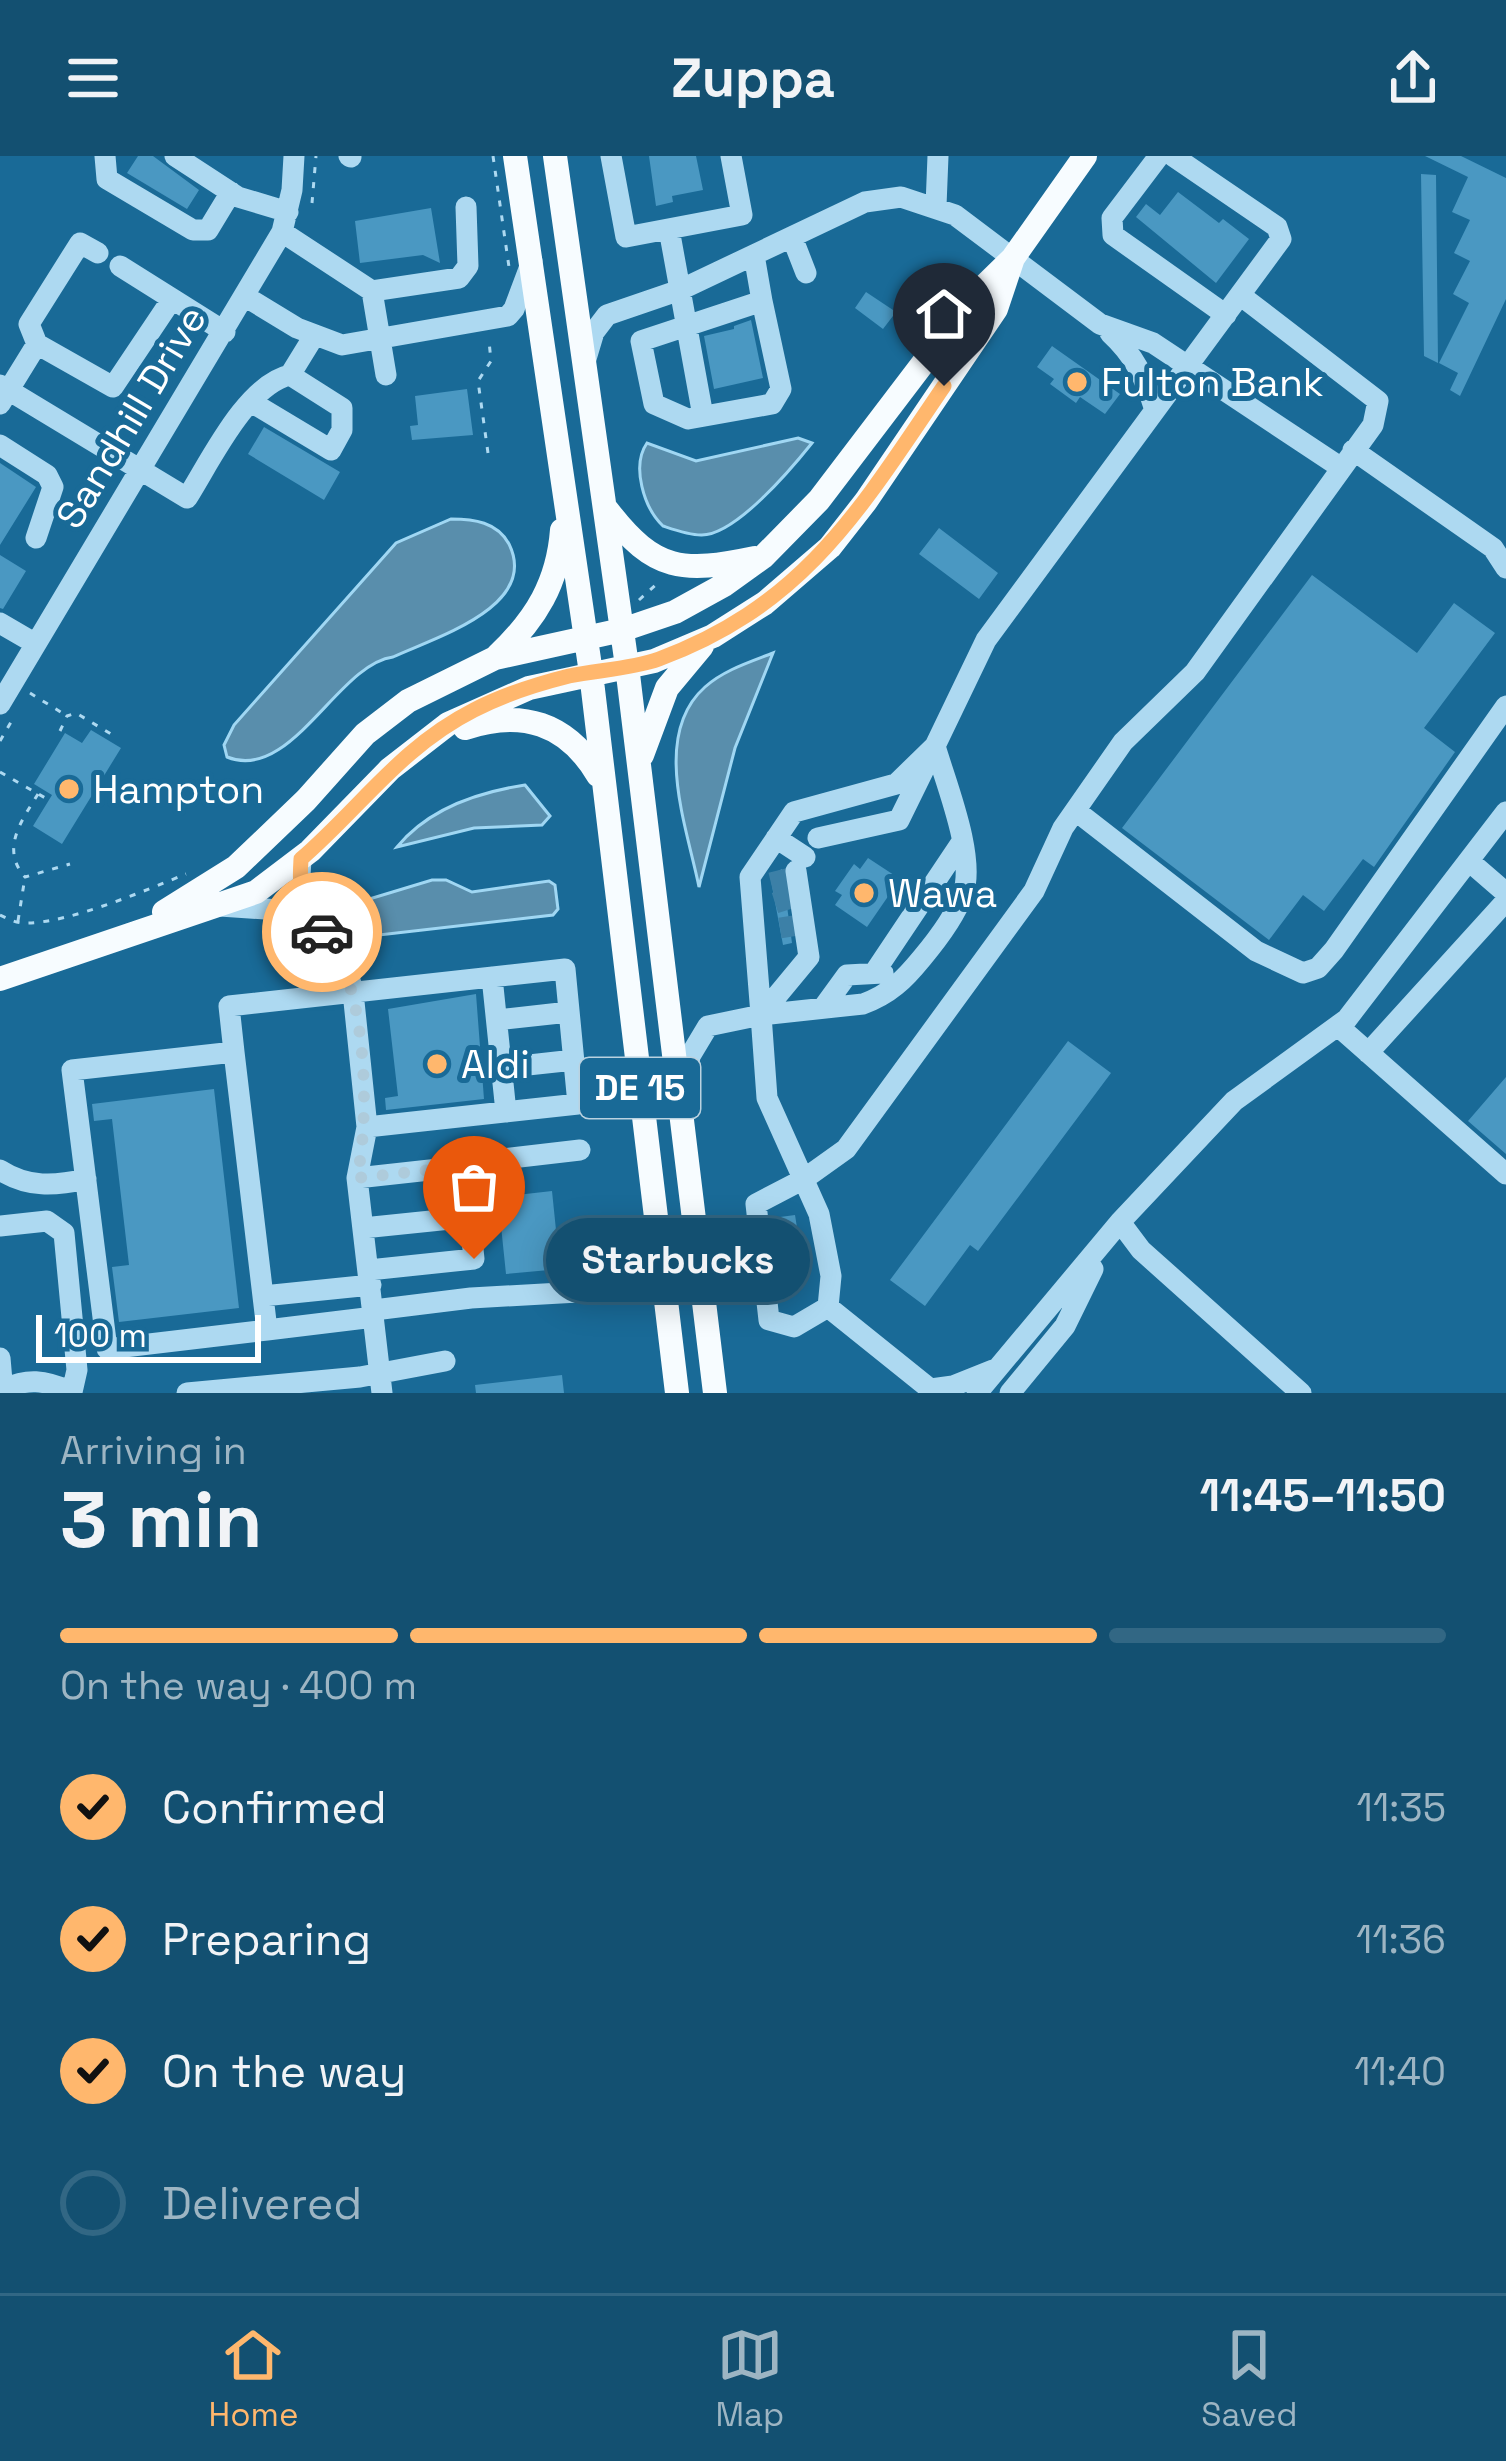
<!DOCTYPE html>
<meta charset="utf-8">
<style>
body{margin:0;font-family:"Space Grotesk",sans-serif;background:#1c5776;color:#f1f3f6;height:100vh;display:flex;flex-direction:column;font-size:45px;white-space:nowrap}
*{box-sizing:border-box;margin:0}
p{font-size:39px;color:#9db5c3}
.icon{flex:none;width:66px;height:66px;fill:none;stroke:currentColor;stroke-width:2;stroke-linecap:round;stroke-linejoin:round}
.map{position:relative;height:1237px;overflow:hidden}
.side{display:flex;flex-direction:column;background:#135071;flex:1}
.side>*{flex:none}
.scale{position:absolute;left:36px;bottom:30px;width:225px;box-sizing:border-box;padding-left:12px;border:6px solid #fff;border-top:0;font-size:33px;line-height:42px;white-space:nowrap;color:#fff;-webkit-text-stroke:9px #196a97;paint-order:stroke}
.pin{position:absolute;display:grid;place-items:center;width:102px;height:102px;color:#fff;margin:-123px -51px;border-radius:50% 50% 50% 0;rotate:-45deg;box-shadow:0 0 12px #0007}
.pin .icon{rotate:45deg}
.courier{position:absolute;display:grid;place-items:center;width:120px;height:120px;margin:-60px;border:9px solid #ffb76d;border-radius:50%;background:#fff;color:#222;box-shadow:0 3px 15px #0007}
.bubble{position:absolute;height:84px;border-radius:42px;background:#135071;box-shadow:0 6px 30px #0003,0 0 0 3px #326784;font-size:39px;font-weight:800;line-height:84px;text-align:center}
.summary em{font-style:normal;font-weight:800}
.summary div{display:flex;flex-direction:column-reverse}
.summary{display:flex;align-items:center;justify-content:space-between;height:204px;padding:0 60px}
h1{font-size:78px;font-weight:800;line-height:90px}
.bar{display:grid;grid-template-columns:repeat(4,1fr);gap:18px 12px;align-content:center;height:144px;padding:0 60px}
.bar i{height:15px;border-radius:9px;background:#326784}
.bar .selected{background:#ffb76d}
.bar p{grid-column:span 4}
ol{padding:0 60px;list-style:none}
li{display:flex;align-items:center;gap:36px;height:132px}
li p{margin-inline-start:auto}
li .icon{padding:12px;border-radius:50%;background:#ffb76d;color:#111;stroke-width:4}
li:last-child{color:#9db5c3}
li i{width:66px;height:66px;border:6px solid #326784;border-radius:50%}
header{display:flex;justify-content:space-between;align-items:center;height:156px;padding:0 60px;background:#135071;font-size:54px;font-weight:800}
.tab-bar{display:flex;justify-content:space-around;align-items:center;height:168px;border-top:3px solid #326784;background:#135071;font-size:33px;color:#9db5c3}
.tab-bar a{display:grid;justify-items:center;gap:6px}
.tab-bar .selected{color:#ffb76d}
.map>svg:first-child{display:block}
.water{fill:#598eac;stroke:#a0d7f3;stroke-width:3}
.building{fill:#4a98c2}
.lines{fill:none;stroke-linecap:round;stroke-linejoin:round}
.minor-tunnel{stroke:#3c80a7;stroke-width:21;stroke-dasharray:21 10;stroke-linecap:butt}
.path{stroke:#add9f1;stroke-width:3;stroke-dasharray:6 9;stroke-linecap:butt}
.minor{stroke:#add9f1;stroke-width:21}
.major{stroke:#f7fcff;stroke-width:24}
.done{stroke:#aecbdb;stroke-width:12;stroke-dasharray:0 21.6}
.route{stroke:#ffb76d;stroke-width:15}
.poi-dot{fill:#ffb76d;stroke:#196a97;stroke-width:4.5}
.labels{text-anchor:middle;dominant-baseline:central;stroke-width:10;stroke-linejoin:round;paint-order:stroke}
.shield{fill:#196a97;stroke:#bad2e0;stroke-width:3}
.shield-label{font-size:36px;font-weight:bold;fill:#fff}
.poi-label{font-size:39px;fill:#fff;stroke:#196a97;text-anchor:start}
.street-label{font-size:39px;fill:#fff;stroke:#196a97}
</style>
<header><svg class="icon" aria-label="menu" viewBox="0 0 24 24"><path d="M4 6h16M4 12h16M4 18h16"/></svg>Zuppa<svg class="icon" aria-label="share" viewBox="0 0 24 24"><path d="M12 15V3M7 8l5-5 5 5M5 13v7h14v-7"/></svg></header>
<div class="map">
<svg width="1506" height="1237" viewBox="0 0 1506 1237">
<rect width="100%" height="100%" fill="#196a97"/>
<path class="water" d="M798 282 812 287C792 312 735 380 701 379 689 379 675 374 663 370 644 352 631 310 647 287L696 305Z
M451 363C474 363 497 366 509 388 540 451 433 482 393 501 338 508 291 627 227 601L224 589 234 569 396 387Z
M773 497 735 592 699 731C687 671 651 579 705 531 724 514 750 506 773 497Z
M525 629 550 660 542 669 474 672 397 691C428 653 479 636 525 629Z
M432 724H446L472 736 549 725 555 729 558 753 553 759 379 779 370 777 361 756 366 744Z"/>
<path class="building" d="M138 0H153L199 34 187 53 127 17Z
M649 0H696L703 34 672 40 673 46 656 50Z
M1425 0H1461L1506 22V143L1460 240 1450 234 1458 217 1439 207 1469 147 1453 138 1470 105 1454 97 1470 64 1452 56 1468 21Z
M1421 18 1436 19 1438 207 1424 200Z
M1178 36 1219 67 1223 63 1249 83 1216 127 1136 61 1146 48 1160 59Z
M431 52 440 107 423 99 360 107 355 65Z
M866 136 896 156 883 173 855 152Z
M751 164 763 222 714 233 704 180 734 173V170Z
M1052 190 1120 238 1105 258 1080 241 1076 247 1050 228 1054 223 1037 211Z
M467 233 473 279 412 284 410 270 418 269 415 240Z
M264 271 340 316 324 344 248 298Z
M0 307 36 331 0 389Z
M939 372 998 417 979 443 919 398Z
M0 399 26 415 3 453 0 452Z
M1312 419 1417 497 1454 447 1495 477 1424 572 1455 596 1374 711 1363 703 1324 755 1303 739 1269 784 1122 672Z
M91 574 121 592 62 688 33 670 52 639 34 628 65 577 82 587Z
M868 702 900 723 867 771 835 749 842 739 835 735 854 708 860 713Z
M782 713 792 787 783 789 770 719Z
M476 838 484 943 386 954 385 942 398 940 388 853Z
M1068 885 1111 917 978 1095 970 1089 925 1150 890 1124Z
M1506 921V998L1468 965Z
M214 933 239 1152 119 1166 112 1111 129 1109 112 963 94 965 92 948Z
M552 1035 560 1113 506 1118 498 1041Z
M795 1059 803 1109 787 1112 780 1061Z
M562 1219 564 1237H476L475 1229Z"/>
<g class="lines">
<path class="minor-tunnel" d="M771 727 791 722
M775 747 794 741
M780 772 799 769"/>
<path class="path" d="M493 0 509 111
M312 47 316 0
M488 297 478 225 491 205 489 185
M639 444 659 426
M30 537 67 560
M60 575 67 560 76 557 116 581
M0 585 14 561
M0 616 47 643
M38 638C22 664 0 693 25 721L70 708
M0 759C9 763 17 768 28 767 71 766 144 735 186 718
M18 765 25 721"/>
<path class="minor" d="M105 0 107 23 193 74H208L231 36
M175 0 238 41 288 56
M349 0 351 1
M611 0 626 81 742 59 731 0
M1159 0 1112 62 1113 79 1226 159
M936 50 938 0
M669 73 703 260
M282 76 372 135 386 219
M792 81 806 117
M98 97 80 87 29 168 37 188 113 231 172 143
M754 99 762 145 641 185 654 248 688 263 772 248 781 233 762 145
M120 110 225 176
M372 135 459 122 468 110 466 51
M246 141 297 172 342 189 508 160 514 153 532 105
M1110 177C1135 200 1145 222 1155 254
M585 206 594 176 607 159 680 134 865 46 901 41 955 59 1100 168 1153 187 1340 311
M0 229 187 342C210 306 246 229 290 219L314 180
M251 246 331 294 342 274V252L290 219
M0 248 37 188
M0 289 47 319 53 331 36 382
M1353 294 1493 392 1506 412
M0 467 36 488
M0 548 282 76 292 34 294 0
M1076 655 1256 795 1303 817 1318 812 1334 794 1506 550
M776 682 805 701
M818 682 899 664 927 607
M301 703 299 738 310 763 333 787 346 808 353 836 367 971 357 1022 382 1237
M1469 705 1506 737
M220 750 280 754 316 773
M874 817 961 687
M492 821 506 956
M823 852 847 819 883 817
M761 859 750 721 794 656 896 628 935 590
M497 864 569 856
M1338 870 1506 1018
M234 896 267 1174 107 1193 72 914Z
M234 896 229 850 565 813 578 948 367 971
M1368 897 1506 745
M501 912 574 904
M684 938 690 900 708 870 761 859 809 801 796 715
M0 1014C28 1032 55 1030 86 1023
M465 1015 486 1005 580 994
M357 1022 457 1011 465 1015 474 1103 369 1114
M1120 1066 1141 1094 1301 1237
M0 1070 47 1065 64 1077 77 1214 72 1236C45 1224 27 1221 0 1235
M363 1072 470 1061
M263 1140 371 1129
M828 1151 794 1171 769 1164 756 1048 804 1023 846 993 1034 735 1063 672 1123 586 1195 516 1373 269 1378 245 1240 139
M374 1154 471 1142 596 1135
M267 1174 374 1161
M0 1202 3 1237
M931 1233 953 1230 993 1214
M187 1237 360 1221 445 1205
M935 1237 828 1151 831 1120 819 1058 767 942 761 859 863 848C890 838 904 824 922 802 937 784 955 761 963 738 976 701 946 628 935 590L986 484 1281 83 1277 71 1173 0
M977 1237 1120 1066 1234 945 1347 863 1506 656
M1010 1237 1065 1170 1093 1113"/>
<path class="major" d="M515 0 591 517 677 1237
M555 0 627 510 715 1237
M608 355C655 416 683 417 755 402
M498 499C536 463 558 427 562 374
M465 572C522 553 567 567 598 619
M642 599 667 532 702 490
M164 756 236 711 306 644 365 578 408 545 495 502 622 474 675 456 724 429 763 401 819 344 975 139 1013 102 1085 0
M0 823 256 736 310 695 390 613 448 568 529 532 654 505 713 480 765 447 830 391 866 345 996 153 1013 102"/>
</g>
<g class="lines">
<path class="done" d="M322 776C368 823 370 961 357 1022L457 1011 465 1015 474 1103"/>
<path class="route" d="M322 776C300 753 299 734 301 703 361 651 401 591 474 554 503 539 537 528 569 520 598 514 631 513 659 503 805 449 861 352 944 230"/>
</g>
<g class="poi-dot">
<circle cx="1077" cy="226" r="12"/>
<circle cx="69" cy="633" r="12"/>
<circle cx="864" cy="737" r="12"/>
<circle cx="437" cy="908" r="12"/>
</g>
<g class="labels">
<rect class="shield" x="580" y="902" width="120" height="60" rx="9"/>
<g class="shield-label">
<text x="640" y="932">DE 15</text>
</g>
<g class="poi-label">
<text x="1101" y="226">Fulton Bank</text>
<text x="93" y="633">Hampton</text>
<text x="888" y="737">Wawa</text>
<text x="461" y="908">Aldi</text>
</g>
<g class="street-label">
<text transform="translate(131 261) rotate(-59)">Sandhill Drive</text>
</g>
</g>
</svg>
<div class="scale">100 m</div>
<div class="pin" style="left:474px;top:1103px;background:#ea580c"><svg class="icon" aria-label="bag" viewBox="0 0 24 24"><path d="M5 8h14l-1 12H6zM9 8a3 3 0 0 1 6 0"/></svg></div>
<div class="pin" style="left:944px;top:230px;background:#1f2937"><svg class="icon" aria-label="home" viewBox="0 0 24 24"><path d="M3 11l9-7 9 7M6 9v11h12V9"/></svg></div>
<div class="courier" style="left:322px;top:776px"><svg class="icon" aria-label="car" viewBox="0 0 24 24"><path d="M5 17H2v-5l4-1 3-4h7l3 4 3 1v5h-3M9 17h6M6 11h13"/><circle cx="7" cy="17" r="2"/><circle cx="17" cy="17" r="2"/></svg></div>
<div class="bubble" style="left:546px;top:1062px;width:264px">Starbucks</div>
</div>
<section class="side">
<div class="summary"><div><h1>3 min</h1><p>Arriving in</p></div><em>11:45–11:50</em></div>
<div class="bar"><i class="selected"></i><i class="selected"></i><i class="selected"></i><i></i><p>On the way · 400 m</p></div>
<ol>
<li><svg class="icon" aria-label="check" viewBox="0 0 24 24"><path d="M5 12l5 5 9-10"/></svg>Confirmed<p>11:35</p></li>
<li><svg class="icon" aria-label="check" viewBox="0 0 24 24"><path d="M5 12l5 5 9-10"/></svg>Preparing<p>11:36</p></li>
<li><svg class="icon" aria-label="check" viewBox="0 0 24 24"><path d="M5 12l5 5 9-10"/></svg>On the way<p>11:40</p></li>
<li><i></i>Delivered</li>
</ol>
</section>
<nav class="tab-bar">
<a class="selected"><svg class="icon" aria-label="home" viewBox="0 0 24 24"><path d="M3 11l9-7 9 7M6 9v11h12V9"/></svg>Home</a>
<a><svg class="icon" aria-label="map" viewBox="0 0 24 24"><path d="M3 6l6-2 6 2 6-2v14l-6 2-6-2-6 2zM9 4v14M15 6v14"/></svg>Map</a>
<a><svg class="icon" aria-label="saved" viewBox="0 0 24 24"><path d="M7 4h10v16l-5-4-5 4z"/></svg>Saved</a>
</nav>
